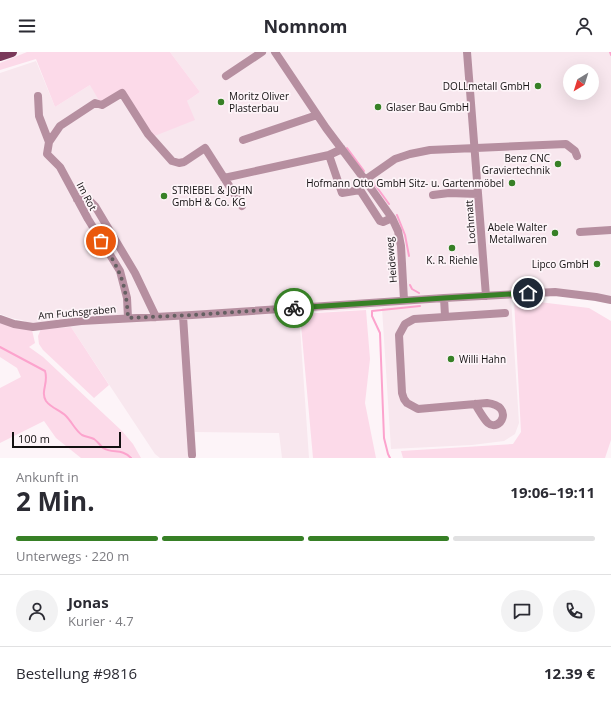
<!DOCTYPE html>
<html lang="de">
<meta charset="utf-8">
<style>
body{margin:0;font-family:"Open Sans",sans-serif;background:#f2f2f3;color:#2b2b33;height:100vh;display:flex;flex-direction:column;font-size:15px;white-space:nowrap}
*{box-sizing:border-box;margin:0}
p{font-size:13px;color:#7c7c81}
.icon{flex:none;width:22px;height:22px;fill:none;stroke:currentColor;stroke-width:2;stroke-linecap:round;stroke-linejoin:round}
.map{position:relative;height:406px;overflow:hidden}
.side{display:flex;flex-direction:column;background:#fff;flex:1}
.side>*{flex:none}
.needle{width:26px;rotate:218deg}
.fabs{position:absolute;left:563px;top:12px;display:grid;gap:8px}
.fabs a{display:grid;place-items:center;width:36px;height:36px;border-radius:50%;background:#fff;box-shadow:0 4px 16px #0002;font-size:20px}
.scale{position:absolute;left:12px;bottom:10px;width:109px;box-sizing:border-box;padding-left:4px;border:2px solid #131011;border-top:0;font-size:11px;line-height:14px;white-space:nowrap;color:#131011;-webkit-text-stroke:3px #fdf4f8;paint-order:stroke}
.pin{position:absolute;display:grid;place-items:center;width:34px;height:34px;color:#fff;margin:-17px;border:2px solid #fff;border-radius:50%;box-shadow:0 1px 4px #0007}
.courier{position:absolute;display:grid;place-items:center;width:40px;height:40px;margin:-20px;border:3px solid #378026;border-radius:50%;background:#fff;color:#222;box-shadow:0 1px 5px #0007}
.head em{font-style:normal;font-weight:700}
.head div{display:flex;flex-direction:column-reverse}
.head{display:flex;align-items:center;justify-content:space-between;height:68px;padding:0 16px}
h1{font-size:26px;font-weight:700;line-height:30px}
.bar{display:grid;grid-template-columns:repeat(4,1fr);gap:6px 4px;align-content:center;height:48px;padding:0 16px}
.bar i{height:5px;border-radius:3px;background:#e1e1e2}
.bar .active{background:#378026}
.bar p{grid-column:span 4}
.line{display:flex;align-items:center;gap:10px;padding:0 16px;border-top:1px solid #e1e1e2}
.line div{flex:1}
.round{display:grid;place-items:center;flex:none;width:42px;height:42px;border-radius:21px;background:#f2f2f3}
header{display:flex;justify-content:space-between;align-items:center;height:52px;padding:0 16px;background:#fff;font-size:18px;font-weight:700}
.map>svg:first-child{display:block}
.built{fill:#f8e7ee;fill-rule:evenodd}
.green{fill:#fcdae9}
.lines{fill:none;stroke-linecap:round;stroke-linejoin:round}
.stream{stroke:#fca3cd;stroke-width:2}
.minor{stroke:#b68fa0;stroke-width:8}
.major{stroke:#7a395a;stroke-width:10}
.done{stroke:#656062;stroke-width:4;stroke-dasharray:0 7.2}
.route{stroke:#378026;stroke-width:5}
.poi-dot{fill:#378026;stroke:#fdf4f8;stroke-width:1.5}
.labels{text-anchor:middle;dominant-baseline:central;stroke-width:3.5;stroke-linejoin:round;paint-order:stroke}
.poi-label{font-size:10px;fill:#131011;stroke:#fdf4f8;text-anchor:end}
.street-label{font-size:10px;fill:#131011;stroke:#fdf4f8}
</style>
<header><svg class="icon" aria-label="menu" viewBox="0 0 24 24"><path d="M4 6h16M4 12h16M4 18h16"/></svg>Nomnom<svg class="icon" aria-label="person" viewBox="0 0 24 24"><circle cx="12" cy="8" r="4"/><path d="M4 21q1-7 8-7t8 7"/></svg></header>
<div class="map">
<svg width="611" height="406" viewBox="0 0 611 406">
<rect width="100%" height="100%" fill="#fdf4f8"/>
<path class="built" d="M170 0H611V251L594 247 556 244 511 246 519 371 515 382 504 389 472 393 391 397 382 256 299 261 309 406H282L279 381 195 380 196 406H160L155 402 71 275 41 277 22 268 11 266 0 262V21L36 9 55 55 90 33 123 37 187 49 200 40ZM570 19H592V41H570Z"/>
<path class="green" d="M27 0H170L200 40 187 49 195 68 152 85 123 37 101 52 90 33 55 55 36 7 0 18V11Z
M514 247 589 256 611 269V388L605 406H403L401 399 513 392 521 380Z
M366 258 370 307 365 351 376 406H313L300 262Z
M0 271 32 278 35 291 29 295 43 305 122 379 133 392 141 406H81L56 386 44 369 0 391V336L21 325 17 316 0 305Z
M71 275 109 333 94 346 43 298 39 292 38 284 41 277Z"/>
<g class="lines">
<path class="stream" d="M610 0 611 3
M347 96 364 119
M373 130 389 152
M397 163 405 183 409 204
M410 233 412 237 419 241
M0 295 45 319C49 331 40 339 46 349 51 356 60 358 66 364 72 370 75 378 82 383 86 385 90 385 94 387 97 389 100 393 103 396 113 402 122 396 131 406
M390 406 388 402 384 386 380 281 372 264V259L420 254"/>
<path class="minor" d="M275 0 326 76 365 128 392 166 398 179 401 194 404 248
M467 0 486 244
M226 24 262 0
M38 44 39 64 49 90 47 102 60 115 88 167 120 219 127 246 128 266
M243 88 317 63
M49 90 60 74 95 51 102 53 122 41 148 82 172 109 179 111 184 110 205 96 242 154
M329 103 342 141 360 138 380 169 383 170 392 166
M224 126 329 103 342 97
M365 128 395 107 410 102 430 98 566 92 575 99 577 104
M433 143 449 141 478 142
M77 147 89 148 95 154 135 221 156 265
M580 180 611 178
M444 246 445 264
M183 264 192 403
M0 267 14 272 33 275 81 269 192 263 444 246 555 240 596 245 611 248
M475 352C479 358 483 366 488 371 500 381 515 354 487 351L418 357 407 351 404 347 402 341 399 283 405 272 414 267 505 261"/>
<path class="major" d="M0 4 12 0"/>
</g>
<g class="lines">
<path class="done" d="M101 189C120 218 126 230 128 266L192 263 294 256"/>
<path class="route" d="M294 256 444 246 528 241"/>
</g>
<g class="poi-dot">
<circle cx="538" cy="34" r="4"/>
<circle cx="221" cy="50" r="4"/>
<circle cx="378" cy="55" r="4"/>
<circle cx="558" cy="112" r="4"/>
<circle cx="512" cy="131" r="4"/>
<circle cx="164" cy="144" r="4"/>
<circle cx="555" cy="181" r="4"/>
<circle cx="452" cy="196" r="4"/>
<circle cx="597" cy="212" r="4"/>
<circle cx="451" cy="307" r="4"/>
</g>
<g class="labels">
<g class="poi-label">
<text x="530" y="34">DOLLmetall GmbH</text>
<text x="229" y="44" text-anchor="start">Moritz Oliver<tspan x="229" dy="12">Plasterbau</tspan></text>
<text x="386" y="55" text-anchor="start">Glaser Bau GmbH</text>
<text x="550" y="106">Benz CNC<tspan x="550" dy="12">Graviertechnik</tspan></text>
<text x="504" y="131">Hofmann Otto GmbH Sitz- u. Gartenmöbel</text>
<text x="172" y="138" text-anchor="start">STRIEBEL &amp; JOHN<tspan x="172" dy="12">GmbH &amp; Co. KG</tspan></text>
<text x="547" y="175">Abele Walter<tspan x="547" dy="12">Metallwaren</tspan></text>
<text x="452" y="208" text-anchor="middle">K. R. Riehle</text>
<text x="589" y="212">Lipco GmbH</text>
<text x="459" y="307" text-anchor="start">Willi Hahn</text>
</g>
<g class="street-label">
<text transform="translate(87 144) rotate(62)">Im Rot</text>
<text transform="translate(470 170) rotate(-94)">Lochmatt</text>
<text transform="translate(391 208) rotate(-95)">Heideweg</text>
<text transform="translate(77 260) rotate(-5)">Am Fuchsgraben</text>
</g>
</g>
</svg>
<div class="fabs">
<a><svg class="needle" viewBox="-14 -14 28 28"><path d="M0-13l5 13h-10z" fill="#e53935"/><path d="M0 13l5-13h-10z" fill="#7c7c81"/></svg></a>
</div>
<div class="scale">100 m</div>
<div class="pin" style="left:101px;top:189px;background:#ea580c"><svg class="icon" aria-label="bag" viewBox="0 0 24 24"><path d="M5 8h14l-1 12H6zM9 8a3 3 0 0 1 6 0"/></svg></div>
<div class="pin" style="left:528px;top:241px;background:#1f2937"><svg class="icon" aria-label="home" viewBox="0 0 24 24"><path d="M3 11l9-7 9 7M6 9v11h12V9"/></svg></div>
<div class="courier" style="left:294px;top:256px"><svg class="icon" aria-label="bike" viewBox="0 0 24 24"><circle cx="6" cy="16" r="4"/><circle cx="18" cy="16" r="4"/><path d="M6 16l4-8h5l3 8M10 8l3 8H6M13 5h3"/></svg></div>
</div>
<section class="side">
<div class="head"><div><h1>2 Min.</h1><p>Ankunft in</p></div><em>19:06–19:11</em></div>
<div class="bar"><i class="active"></i><i class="active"></i><i class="active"></i><i></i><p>Unterwegs · 220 m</p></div>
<div class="line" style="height:72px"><a class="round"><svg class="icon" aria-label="person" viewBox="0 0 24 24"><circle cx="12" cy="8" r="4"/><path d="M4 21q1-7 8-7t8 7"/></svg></a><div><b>Jonas</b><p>Kurier · 4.7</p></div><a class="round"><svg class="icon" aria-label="chat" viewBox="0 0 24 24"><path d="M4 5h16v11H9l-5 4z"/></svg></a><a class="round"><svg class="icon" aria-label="phone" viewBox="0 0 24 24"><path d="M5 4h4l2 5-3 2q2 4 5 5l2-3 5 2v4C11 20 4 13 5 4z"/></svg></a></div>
<div class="line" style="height:52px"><div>Bestellung #9816</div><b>12.39 €</b></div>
</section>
